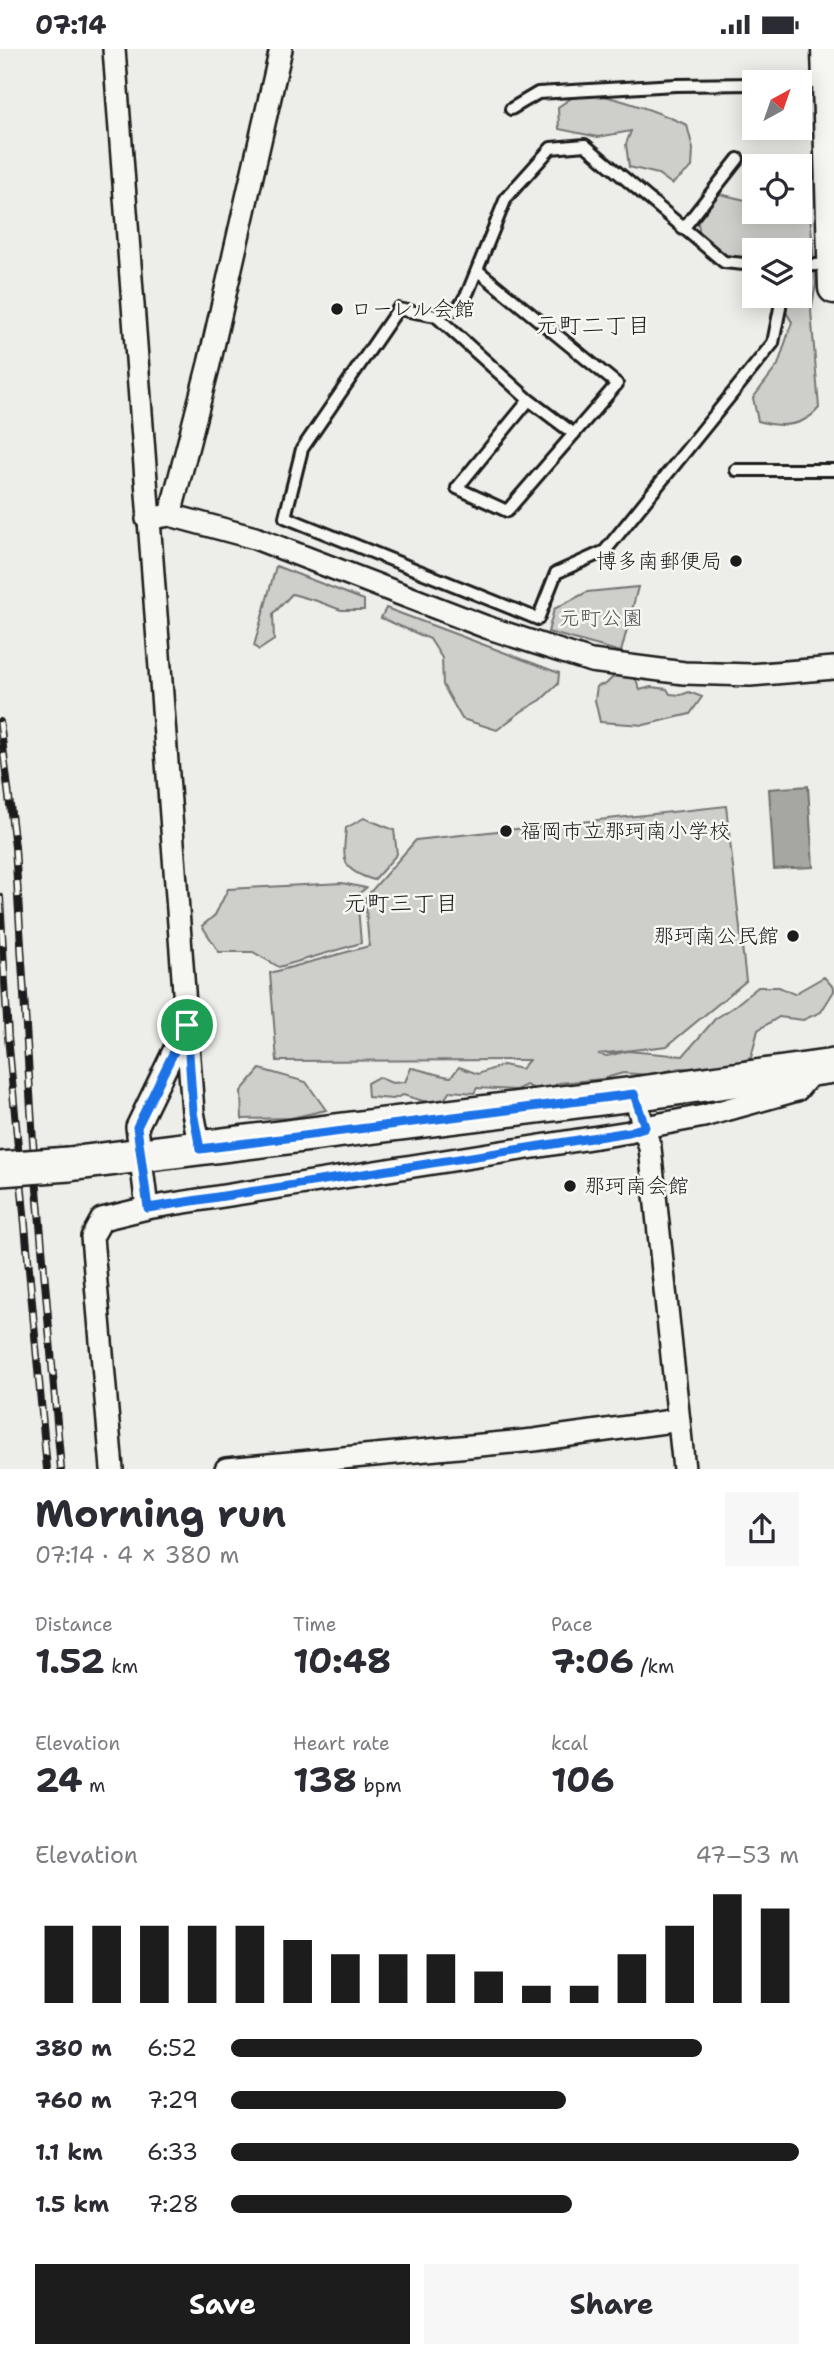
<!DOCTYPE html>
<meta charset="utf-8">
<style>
body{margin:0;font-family:"Shantell Sans","Klee One",sans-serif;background:#f7f7f7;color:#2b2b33;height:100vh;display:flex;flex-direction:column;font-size:26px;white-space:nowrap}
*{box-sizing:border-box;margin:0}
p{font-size:23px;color:#7c7c81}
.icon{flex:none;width:38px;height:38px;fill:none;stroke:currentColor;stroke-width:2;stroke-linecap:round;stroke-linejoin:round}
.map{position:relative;height:1420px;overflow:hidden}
.panel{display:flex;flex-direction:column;background:#fff;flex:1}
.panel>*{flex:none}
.needle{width:46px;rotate:40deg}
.tools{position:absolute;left:742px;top:21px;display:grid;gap:14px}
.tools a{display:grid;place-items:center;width:70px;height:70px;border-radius:0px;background:#fff;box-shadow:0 4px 18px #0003;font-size:35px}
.pin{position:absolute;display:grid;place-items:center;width:60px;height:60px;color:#fff;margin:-30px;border:4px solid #fff;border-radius:50%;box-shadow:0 2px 7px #0007}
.round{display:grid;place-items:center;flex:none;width:74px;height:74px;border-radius:0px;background:#f7f7f7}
.summary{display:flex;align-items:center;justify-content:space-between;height:119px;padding:0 35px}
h1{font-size:38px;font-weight:700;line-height:52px}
.metrics{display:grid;grid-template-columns:repeat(3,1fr);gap:10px;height:119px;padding:7px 35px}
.metrics div{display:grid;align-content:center}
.metrics b{font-size:35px;font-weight:700}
.metrics small{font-size:19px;font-weight:400}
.metrics p{font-size:19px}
.chart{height:196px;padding:14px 35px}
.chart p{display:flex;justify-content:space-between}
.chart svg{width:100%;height:126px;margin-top:7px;stroke:#1c1c1c;stroke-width:6}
.cta{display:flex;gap:14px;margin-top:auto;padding:14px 35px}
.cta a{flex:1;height:80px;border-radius:0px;background:#1c1c1c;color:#fff;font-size:28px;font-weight:700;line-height:80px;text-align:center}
.cta a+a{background:#f7f7f7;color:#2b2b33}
ul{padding:0 35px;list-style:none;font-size:23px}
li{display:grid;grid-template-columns:112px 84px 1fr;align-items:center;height:52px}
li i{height:18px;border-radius:9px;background:#1c1c1c}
.status{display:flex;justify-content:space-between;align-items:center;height:49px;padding:0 35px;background:#fff;direction:ltr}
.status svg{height:19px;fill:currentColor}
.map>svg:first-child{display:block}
.green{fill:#cececb;stroke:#757574;stroke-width:2}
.water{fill:#a6a6a3;stroke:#6f6f6d;stroke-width:2}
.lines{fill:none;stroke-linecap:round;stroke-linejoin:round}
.lane-casing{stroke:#1c1c1c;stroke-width:16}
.street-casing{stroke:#1c1c1c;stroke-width:26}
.secondary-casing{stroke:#1c1c1c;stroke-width:35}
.primary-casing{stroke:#1c1c1c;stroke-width:38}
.lane{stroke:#f6f6f2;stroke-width:10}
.street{stroke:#f6f6f2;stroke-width:21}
.secondary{stroke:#f6f6f2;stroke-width:30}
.primary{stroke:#f6f6f2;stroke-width:33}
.rail-casing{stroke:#1c1c1c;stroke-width:8}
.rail{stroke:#f6f6f2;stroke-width:5;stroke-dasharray:16;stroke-linecap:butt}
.primary-bridge-casing{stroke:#1c1c1c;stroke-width:38;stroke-linecap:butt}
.primary-bridge{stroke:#f6f6f2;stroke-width:33}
.route-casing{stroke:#fff;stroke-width:14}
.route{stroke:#1a73e8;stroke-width:9}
.poi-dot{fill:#1c1c1c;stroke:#f6f6f2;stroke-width:2.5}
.labels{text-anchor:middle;stroke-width:5;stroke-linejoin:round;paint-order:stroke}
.poi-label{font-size:21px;fill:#1c1c1c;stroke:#f6f6f2;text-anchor:start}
.park-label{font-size:21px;fill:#515151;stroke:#f6f6f2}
.neighbourhood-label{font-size:23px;fill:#1c1c1c;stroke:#f6f6f2}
</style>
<div class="status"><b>07:14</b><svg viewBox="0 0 49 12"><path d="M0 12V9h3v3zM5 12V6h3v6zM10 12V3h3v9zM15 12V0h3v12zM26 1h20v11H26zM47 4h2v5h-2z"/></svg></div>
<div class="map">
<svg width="834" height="1420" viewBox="0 0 834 1420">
<rect width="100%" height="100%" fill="#edede9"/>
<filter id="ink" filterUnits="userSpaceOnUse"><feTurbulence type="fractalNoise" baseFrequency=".0143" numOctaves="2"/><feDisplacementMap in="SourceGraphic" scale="14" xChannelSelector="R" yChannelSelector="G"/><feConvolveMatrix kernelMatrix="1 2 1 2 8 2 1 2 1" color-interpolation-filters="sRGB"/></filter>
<g filter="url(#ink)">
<path class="green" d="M601 46C632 54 659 63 687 76L693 100 692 118 672 135 658 125 629 118 626 95 631 82 598 88 559 80 558 58 573 48Z
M711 143 754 153V163H760L763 167 781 163H800V146L809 154 816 235 811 262 819 359C803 378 781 379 758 372L753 349 778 316 792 273 776 247H800V201H754V221L724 208 700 187 696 161Z
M276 517 364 551V561H341L317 552 292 545 273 565 274 591 259 601 254 597Z
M638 538 621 603 548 583 554 560 587 543Z
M386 559 559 624 558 635 541 651 522 662 497 681 462 670 443 636 442 609 430 590 381 569Z
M621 620 635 628 640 641 651 638 667 640 670 645 681 646 689 643 702 648 690 665 644 676 600 673 595 651 597 637 606 635Z
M726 757 746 932 667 997 598 1005 607 1007 628 1002 683 1007 715 970 732 959 758 938H779L794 945 824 928 834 939V942L821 963 803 971 779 968 758 981 751 1009 715 1021 680 1019 650 1026 623 1024 602 1030 559 1034 543 1044 526 1036 516 1041 477 1039 474 1044 450 1042 440 1057 403 1046 393 1050 368 1048 367 1034 378 1028 392 1034 405 1033 411 1019C425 1021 437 1027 451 1028L459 1018 478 1025 503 1016 521 1020 529 1011 277 1012 270 924 369 897 365 849 416 791Z
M364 769 394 781 397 805 374 831C340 821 343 811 346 779Z
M342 834 366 839 357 846 361 894 279 918 253 903H219L202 877 215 866 228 840Z
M260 1020 306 1033 326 1061 291 1069 242 1070 241 1042Z"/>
<path class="water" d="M808 737 813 818 774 820 769 740Z"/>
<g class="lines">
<defs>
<path id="lane" d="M800 34H825
M511 60 538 44 676 36 754 35
M683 180 738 110
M754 216 724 213 585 96 551 99 506 149 468 243 459 258 436 267 398 260 302 400 285 468 538 570 556 524 605 502 773 294 780 259V247
M800 217 830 215
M477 221 617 335 507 462 457 439 529 351
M436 267 529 351 574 385
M736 421H834"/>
<path id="street" d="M114 0 193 1063 200 1100
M170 466 209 315 281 0
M147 470 170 466 255 489 486 578 591 612 684 624 750 626 834 619
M634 1045 650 1099 684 1420
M147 1159 137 1078 186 977
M112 1420 92 1188 102 1170 147 1159 629 1083 645 1078 704 1067 797 1041 814 1021
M226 1420 534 1391 679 1371"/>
<path id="secondary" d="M827 0 834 239"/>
<path id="primary" d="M69 1115 634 1045 834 1017"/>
</defs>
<use href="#lane" class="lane-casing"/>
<use href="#street" class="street-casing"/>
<use href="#secondary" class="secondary-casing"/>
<use href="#primary" class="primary-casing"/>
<use href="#lane" class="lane"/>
<use href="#street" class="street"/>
<use href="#secondary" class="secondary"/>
<use href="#primary" class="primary"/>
<defs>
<path id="rail" d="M0 673 15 798 33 1093 61 1420
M0 848 8 987 47 1420"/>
</defs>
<use href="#rail" class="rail-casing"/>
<use href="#rail" class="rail"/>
<defs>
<path id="primary-bridge" d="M0 1120 69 1115"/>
</defs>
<use href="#primary-bridge" class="primary-bridge-casing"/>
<use href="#primary-bridge" class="primary-bridge"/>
</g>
</g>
<g class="lines" filter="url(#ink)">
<defs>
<path id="route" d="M187 976 193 1063 200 1100 634 1045 645 1078 629 1083 148 1159 137 1078Z"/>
</defs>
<use href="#route" class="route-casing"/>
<use href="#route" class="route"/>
</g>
<g class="poi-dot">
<circle cx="337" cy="260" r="7"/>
<circle cx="736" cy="512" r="7"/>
<circle cx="506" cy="782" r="7"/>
<circle cx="793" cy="887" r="7"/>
<circle cx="570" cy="1137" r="7"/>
</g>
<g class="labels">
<g class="poi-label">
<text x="351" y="267">ローレル会館</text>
<text x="722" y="519" text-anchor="end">博多南郵便局</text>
<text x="520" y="789">福岡市立那珂南小学校</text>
<text x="779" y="894" text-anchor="end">那珂南公民館</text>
<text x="584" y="1144">那珂南会館</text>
</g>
<g class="park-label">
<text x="601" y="576">元町公園</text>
</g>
<g class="neighbourhood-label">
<text x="593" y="284">元町二丁目</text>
<text x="401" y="862">元町三丁目</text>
</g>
</g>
</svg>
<div class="tools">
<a><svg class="needle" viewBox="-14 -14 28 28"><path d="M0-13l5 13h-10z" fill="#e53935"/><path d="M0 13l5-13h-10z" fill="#7c7c81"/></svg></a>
<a><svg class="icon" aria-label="locate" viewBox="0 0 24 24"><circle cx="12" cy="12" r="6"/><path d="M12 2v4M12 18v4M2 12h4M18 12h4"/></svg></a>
<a><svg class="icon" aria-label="layers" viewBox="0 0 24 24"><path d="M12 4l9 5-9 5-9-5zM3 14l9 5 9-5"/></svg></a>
</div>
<div class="pin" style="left:187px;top:976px;background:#1e9e55"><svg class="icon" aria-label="arrive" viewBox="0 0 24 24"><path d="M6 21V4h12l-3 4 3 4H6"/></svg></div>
</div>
<section class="panel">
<div class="summary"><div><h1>Morning run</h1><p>07:14 · 4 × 380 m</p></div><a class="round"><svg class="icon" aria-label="share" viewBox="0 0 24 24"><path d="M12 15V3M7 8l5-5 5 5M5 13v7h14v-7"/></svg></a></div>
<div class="metrics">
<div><p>Distance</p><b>1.52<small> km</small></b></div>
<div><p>Time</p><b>10:48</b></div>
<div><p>Pace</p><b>7:06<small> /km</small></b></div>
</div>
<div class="metrics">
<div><p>Elevation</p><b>24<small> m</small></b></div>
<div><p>Heart rate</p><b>138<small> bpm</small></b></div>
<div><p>kcal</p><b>106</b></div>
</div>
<div class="chart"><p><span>Elevation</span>47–53 m</p>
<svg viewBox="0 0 160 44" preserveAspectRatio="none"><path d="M5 44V17M15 44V17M25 44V17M35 44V17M45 44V17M55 44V22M65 44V27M75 44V27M85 44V27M95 44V33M105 44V38M115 44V38M125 44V27M135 44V17M145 44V6M155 44V11"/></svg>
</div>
<ul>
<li><b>380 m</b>6:52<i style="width:83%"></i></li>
<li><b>760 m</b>7:29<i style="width:59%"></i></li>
<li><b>1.1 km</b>6:33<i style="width:100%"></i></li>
<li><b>1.5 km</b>7:28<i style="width:60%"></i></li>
</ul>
<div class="cta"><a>Save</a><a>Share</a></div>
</section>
